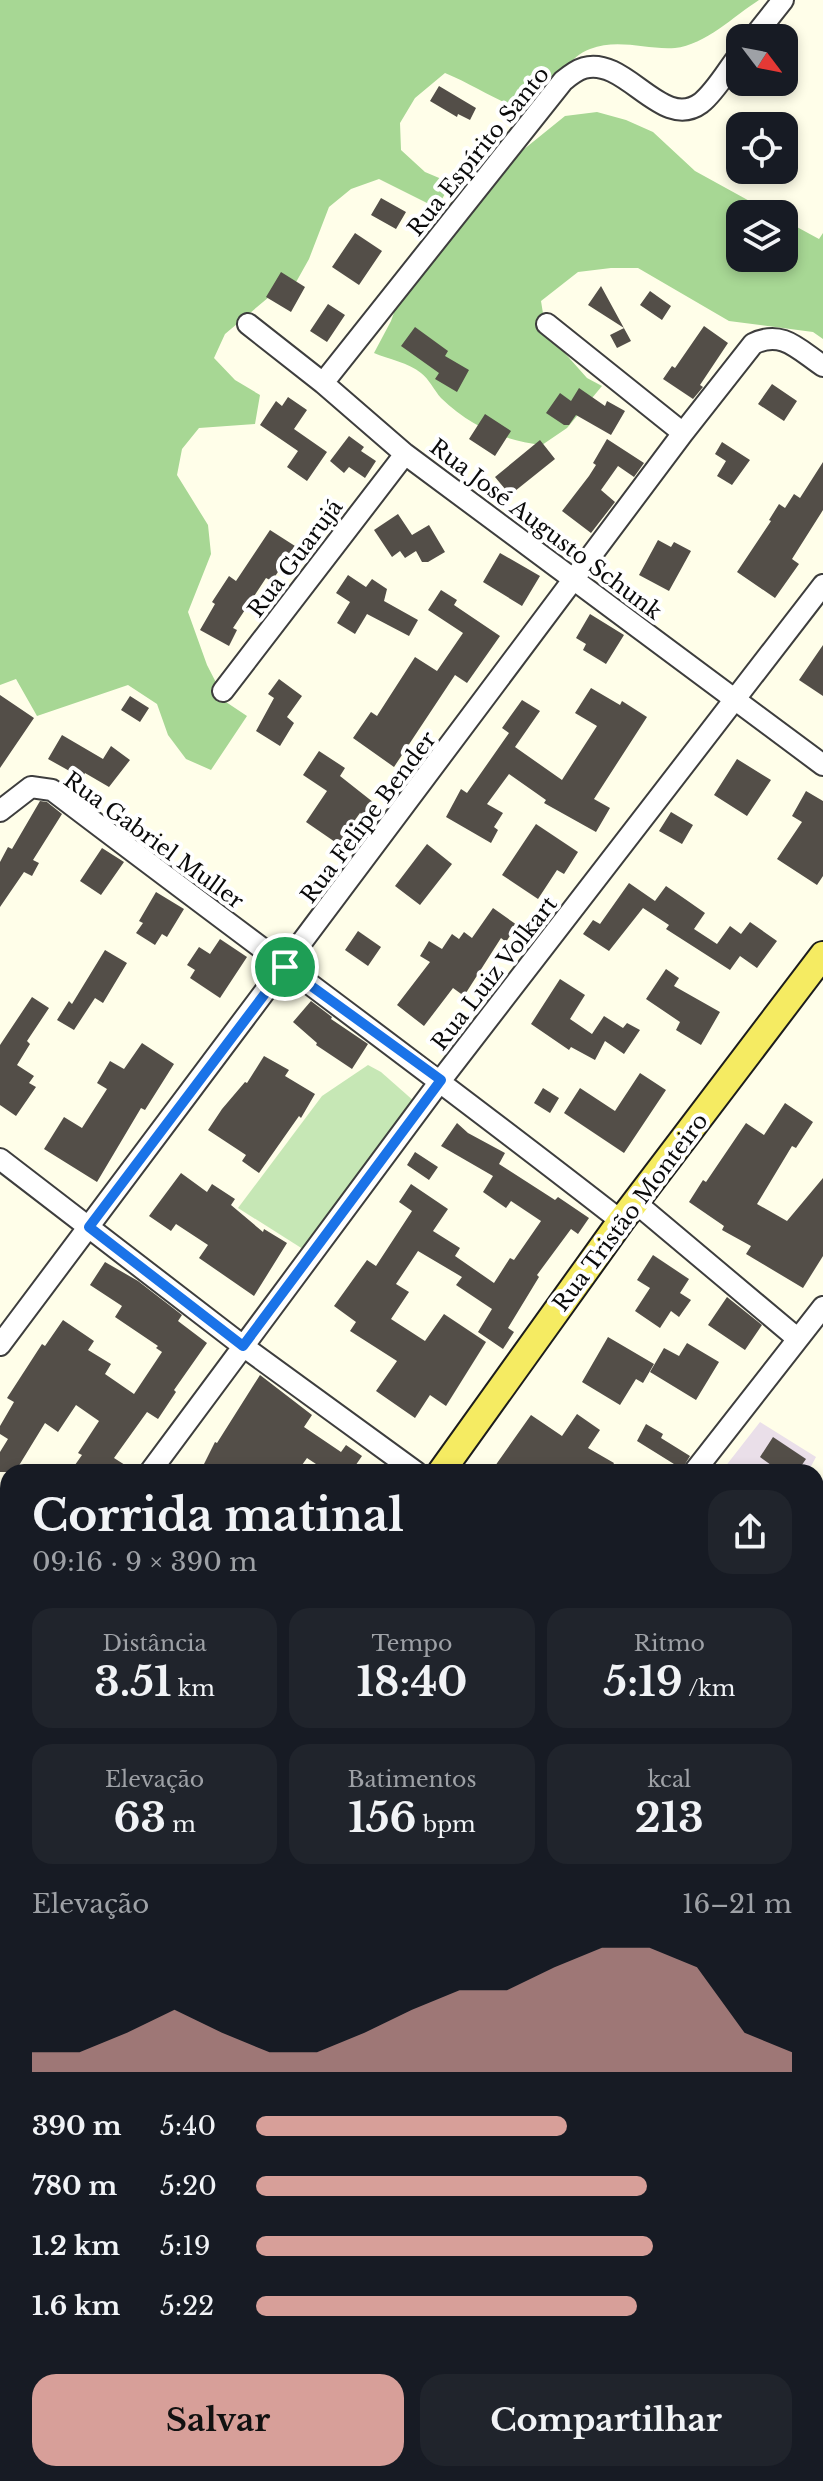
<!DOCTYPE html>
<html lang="pt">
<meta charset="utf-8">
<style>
body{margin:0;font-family:"Libre Baskerville",serif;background:#20242c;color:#f1f3f6;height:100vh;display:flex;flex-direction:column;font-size:30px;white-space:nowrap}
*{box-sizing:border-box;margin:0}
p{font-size:26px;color:#9ea1a6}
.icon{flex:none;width:44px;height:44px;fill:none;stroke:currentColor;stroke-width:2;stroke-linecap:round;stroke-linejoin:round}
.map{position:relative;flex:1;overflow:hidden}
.side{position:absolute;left:0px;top:1464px;width:824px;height:1018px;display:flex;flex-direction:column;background:#171b24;border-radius:24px 24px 0 0;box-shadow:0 4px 12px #0003}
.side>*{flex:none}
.needle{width:52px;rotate:122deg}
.controls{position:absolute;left:726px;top:24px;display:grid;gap:16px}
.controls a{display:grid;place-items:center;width:72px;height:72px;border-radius:16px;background:#171b24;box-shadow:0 4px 12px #0003;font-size:40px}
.pin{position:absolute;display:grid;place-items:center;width:68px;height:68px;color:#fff;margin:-34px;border:4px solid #fff;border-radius:50%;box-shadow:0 2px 8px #0007}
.round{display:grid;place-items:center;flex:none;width:84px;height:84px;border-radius:24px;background:#20242c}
.headline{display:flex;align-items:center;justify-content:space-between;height:136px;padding:0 32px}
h1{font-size:44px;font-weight:700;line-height:60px}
.stats{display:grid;grid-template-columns:repeat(3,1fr);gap:12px;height:136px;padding:8px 32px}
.stats div{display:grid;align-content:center;border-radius:20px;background:#20242c;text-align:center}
.stats b{font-size:40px;font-weight:700}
.stats small{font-size:22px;font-weight:400}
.stats p{font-size:22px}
.chart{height:224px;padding:16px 32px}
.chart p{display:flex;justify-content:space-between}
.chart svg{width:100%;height:144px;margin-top:8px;fill:#d79f99;opacity:.7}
.action{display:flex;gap:16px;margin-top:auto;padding:16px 32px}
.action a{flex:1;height:92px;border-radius:24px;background:#d79f99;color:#111;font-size:32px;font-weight:700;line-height:92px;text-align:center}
.action a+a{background:#20242c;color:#f1f3f6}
ul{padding:0 32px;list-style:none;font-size:26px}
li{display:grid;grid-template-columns:128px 96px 1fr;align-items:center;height:60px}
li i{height:20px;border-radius:10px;background:#d79f99}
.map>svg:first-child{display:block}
.industrial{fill:#eadfe9}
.green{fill:#c6e7b5}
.forest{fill:#a7d794}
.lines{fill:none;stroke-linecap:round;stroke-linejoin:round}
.stream{stroke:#3877c9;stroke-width:5}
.building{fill:#534e48}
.minor-casing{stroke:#3e3e3e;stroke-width:24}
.major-casing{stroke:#1c1c1c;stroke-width:30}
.minor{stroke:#fff;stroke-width:20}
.major{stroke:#f5eb62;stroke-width:26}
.route-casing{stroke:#fff;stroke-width:16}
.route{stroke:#1a73e8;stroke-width:10}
.labels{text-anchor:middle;stroke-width:8;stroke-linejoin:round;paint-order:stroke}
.street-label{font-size:22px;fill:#0b0b0b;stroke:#fff}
</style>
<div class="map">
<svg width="823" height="2481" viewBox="0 0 823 2481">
<rect width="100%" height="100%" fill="#fffee9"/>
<path class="industrial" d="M760 1422 816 1457 808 1472H721Z
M816 1488 823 1494V1580L816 1589Z"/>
<path class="green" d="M368 1065 381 1072 415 1102 306 1251 238 1208 322 1096Z"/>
<path class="forest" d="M0 0H759C734 16 705 45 675 48 646 50 619 38 590 49 570 56 561 77 547 92 541 99 530 104 522 109 494 100 472 84 445 73L415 98 400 123 401 150 425 172 451 183 437 208 379 179 351 189 329 207 309 259 295 284 269 297 225 334 214 358 235 380 260 395 255 424 199 428 182 449 177 475 208 525 211 554 188 612 207 665 226 702 247 716 211 770 186 759 168 735 157 704 128 685 37 716 16 679 0 685Z
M597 112 626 120 653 132 695 171 773 214H740V258H784V220L819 239 823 233V339L813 332 729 321 638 268H611L578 272 541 301 546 332 587 378 602 386 567 428 542 445C502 440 470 426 441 398 434 390 429 379 421 373 409 363 388 359 374 353L391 321 401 293 478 200 501 178 518 154 565 116Z"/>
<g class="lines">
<path class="stream" d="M816 1806 823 1795
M0 2334 8 2324"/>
</g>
<path class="building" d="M439 86 476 108 470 120 458 114 457 117 430 101Z
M381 198 406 212 396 229 371 215Z
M355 233 382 251 359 285 332 267Z
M281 272 305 287 291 312 266 297Z
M601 286 631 341 617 348 610 335 624 328 588 305Z
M650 291 671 306 662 320 640 305Z
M328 304 345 315 327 342 310 331Z
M704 326 728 343 700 385 703 387 693 399 663 379 672 366 675 368Z
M415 327 448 351 445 356 469 370 457 392 435 379 439 373 401 346Z
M772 384 797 401 784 421 758 404Z
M579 388 605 406 607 401 625 411 611 435 576 415 569 425H564L546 413 560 393 571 401Z
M288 397 307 410 294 429 327 452 307 481 287 467 298 451 260 425 276 401 282 406Z
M485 414 511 431 495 456 469 439Z
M349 436 364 447 361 451 376 461 365 478 349 467 344 473 330 461Z
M607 439 644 463 634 477 618 466 601 490 615 502 591 533 562 511 589 476 596 465 593 463Z
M540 440 555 459 510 495 495 477Z
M722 442 750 460 732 485 717 476 726 461 715 454Z
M823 462V510L792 559 799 564 775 598 737 572 771 521 769 520 779 504 785 508 794 494 800 498Z
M398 514 412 535 429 525 445 552 428 562H422L416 551 405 558 400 551 392 557 374 530Z
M270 530 295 546 272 581 266 578 233 628 237 630 229 646 200 630 215 604 212 602 229 576 236 581Z
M658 540 671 547 674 542 691 551 669 591 639 575Z
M500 553 540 576 522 606 483 582Z
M348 575 366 587 372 579 387 589 384 601 418 620 409 636 367 614 355 634 337 623 350 602 336 593Z
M441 590 457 600 454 605 500 636 467 683 455 675 394 767 353 738 371 712 377 716 415 657 437 671 463 633 428 610Z
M590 614 624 635 606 664 583 650 586 644 576 638Z
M823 645V696L799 680Z
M279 679 302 696 287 717 294 723 280 746 256 731 274 698 268 694Z
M591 688 620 705 622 701 647 717 594 799 610 808 596 832 544 803 546 800 509 774 487 804 503 813 494 827 498 830 491 843 446 817 461 789 467 793 509 733 502 728 522 700 540 711 515 747 562 780 597 726 575 713Z
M0 695 34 718 0 768Z
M130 696 149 708 140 722 121 710Z
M62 735 103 759 111 746 130 760 109 787 85 773 82 778 48 759Z
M319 751 345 768 340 776 378 806 367 819 360 813 338 844 306 822 327 791 303 775Z
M737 759 771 780 747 816 714 795Z
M806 791 823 801V876L817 885 777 859 802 822 792 816Z
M40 801 47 802 62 814 33 860 39 863 32 876 24 872 0 907V862L8 847 12 849Z
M671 812 693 825 682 844 659 831Z
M536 824 578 852 564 874 557 870 538 899 502 875Z
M427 844 452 864 420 905 395 886Z
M102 848 124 862 101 895 80 881Z
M629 883 655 901 666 886 685 899 705 913 694 929 717 944 730 926 741 934 750 922 777 941 757 968 740 956 730 970 666 929 669 925 643 908 609 951 583 934 593 920 600 924Z
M156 892 184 909 167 937 162 934 155 945 136 933 143 923 139 921Z
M493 908 517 925 506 942 501 938 464 996 453 988 424 1026 397 1005 430 962 420 956 429 941 442 949 452 934 459 939 464 932 472 938Z
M358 931 381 947 368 966 345 950Z
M220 939 247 957 220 998 190 978 195 970 187 965 199 947 210 954Z
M105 950 127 963 103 1003 95 998 74 1030 57 1020 69 1001 72 1004Z
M666 969 679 978 674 986 720 1012 701 1045 676 1030 680 1022 646 999Z
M560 979 585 995 570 1019 592 1034 604 1016 623 1028 627 1023 640 1030 624 1054 605 1041 595 1060 571 1047 569 1050 531 1024Z
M32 997 49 1008 27 1041 30 1044 17 1065 34 1076 29 1083 36 1087 16 1116 0 1105V1045Z
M311 1001 332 1017 331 1019 368 1044 352 1069 316 1045 317 1043 293 1022Z
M142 1043 174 1064 145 1110 141 1108 97 1182 44 1149 64 1117 82 1128 107 1089 97 1083 110 1061 124 1069Z
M264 1056 289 1070 285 1076 315 1094 301 1118 299 1116 259 1173 242 1161 246 1155 208 1130 222 1109 245 1082 247 1083Z
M640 1073 666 1090 624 1153 564 1113 580 1088 615 1111Z
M543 1088 559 1098 550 1113 534 1103Z
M785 1103 813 1122 796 1148 792 1146 757 1204 787 1221 823 1178V1256L803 1288 746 1254 751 1246 722 1230 724 1226 689 1202 703 1180 706 1182 746 1123 764 1135Z
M457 1123 468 1133 505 1153 499 1164 555 1200 558 1197 589 1218 578 1234 571 1229 537 1275 539 1277 508 1328 514 1332 503 1349 478 1332 492 1309 456 1285 462 1277 418 1251 396 1284 409 1292 391 1319 425 1341 444 1314 486 1342 446 1406 430 1395 415 1418 376 1391 397 1361 350 1331 356 1322 334 1306 367 1260 376 1266 412 1211 399 1202 411 1184 448 1209 433 1231 460 1248 455 1256 494 1283 510 1258 514 1260 541 1221 511 1201 506 1208 483 1192 493 1176 441 1146Z
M415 1152 438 1167 429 1180 407 1165Z
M181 1173 207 1192 212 1184 235 1199 231 1205 263 1232 264 1229 287 1243 254 1296 199 1258 208 1245 176 1224 171 1231 149 1216Z
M653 1255 689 1279 680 1293 691 1300 679 1317 671 1311 660 1328 635 1311 650 1288 637 1280Z
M105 1262 138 1281 182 1315 178 1321 207 1343 174 1390 176 1392 158 1419 147 1412 114 1458 136 1472H70L82 1455 78 1453 99 1421 76 1405 58 1432 45 1423 15 1472H0V1452L8 1439 0 1434V1426L14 1402 7 1398 42 1344 45 1346 63 1320 94 1341 88 1350 111 1364 105 1374 134 1394 162 1352 156 1348 158 1346 115 1317 122 1306 90 1285Z
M727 1297 762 1325 745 1350 708 1325Z
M608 1337 654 1364 643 1383 636 1379 620 1405 582 1382Z
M687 1343 719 1362 696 1400 650 1372 664 1348 679 1356Z
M260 1375 312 1415 304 1427 341 1452 346 1445 362 1456 351 1472H328L307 1458 297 1472H200L215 1442 217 1443Z
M577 1414 600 1430 588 1448 614 1463 609 1472H581L574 1467 570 1472H503L495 1466 531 1415 562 1436Z
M646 1424 663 1434 661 1438 690 1456 682 1469 637 1441Z
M773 1437 806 1459 797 1472H766L771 1465 760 1457Z"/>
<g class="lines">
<defs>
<path id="minor" d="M753 38 783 0
M248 324 323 383 405 454 823 765
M547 324 683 433
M323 383 563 81C569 76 577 70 584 68 626 56 662 132 701 103 716 91 728 69 740 54
M223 691 405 454
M0 811 31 787 52 790C241 934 433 1074 621 1221
M0 1159 243 1346 416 1472
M636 1203 798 1339
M0 1345 683 433 753 344C782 329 799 350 823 366
M150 1472 441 1080 823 585
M694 1472 823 1307
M0 1566 8 1572
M816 1607 823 1598
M0 1672 8 1662
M156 2481 160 2474"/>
<path id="major" d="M441 1472 621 1221 823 955
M0 2048 8 2038"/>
</defs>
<use href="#minor" class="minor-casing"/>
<use href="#major" class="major-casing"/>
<use href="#minor" class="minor"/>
<use href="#major" class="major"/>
</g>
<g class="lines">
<defs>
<path id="route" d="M285 967 441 1080 243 1346 89 1227Z"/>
</defs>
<use href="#route" class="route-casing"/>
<use href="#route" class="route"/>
</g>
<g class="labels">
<g class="street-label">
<text transform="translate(478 151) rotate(-51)" y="8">Rua Espírito Santo</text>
<text transform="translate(546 529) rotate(37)" y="8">Rua José Augusto Schunk</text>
<text transform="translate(295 558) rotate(-53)" y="8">Rua Guarujá</text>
<text transform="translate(368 817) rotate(-53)" y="8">Rua Felipe Bender</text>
<text transform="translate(154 840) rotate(36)" y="8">Rua Gabriel Muller</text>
<text transform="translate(494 973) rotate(-52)" y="8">Rua Luiz Volkart</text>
<text transform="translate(630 1212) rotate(-53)" y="8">Rua Tristão Monteiro</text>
</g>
</g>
</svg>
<div class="controls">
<a><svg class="needle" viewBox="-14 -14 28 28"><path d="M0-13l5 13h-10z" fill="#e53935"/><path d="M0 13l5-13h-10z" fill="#9ea1a6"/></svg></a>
<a><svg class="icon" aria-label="locate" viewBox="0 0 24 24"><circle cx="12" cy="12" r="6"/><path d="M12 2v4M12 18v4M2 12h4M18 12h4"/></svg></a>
<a><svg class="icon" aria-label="layers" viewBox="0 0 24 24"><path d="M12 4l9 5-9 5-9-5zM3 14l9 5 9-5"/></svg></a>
</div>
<div class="pin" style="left:285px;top:967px;background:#1e9e55"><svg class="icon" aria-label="arrive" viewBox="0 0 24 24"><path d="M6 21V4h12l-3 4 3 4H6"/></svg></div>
<section class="side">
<div class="headline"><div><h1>Corrida matinal</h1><p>09:16 · 9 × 390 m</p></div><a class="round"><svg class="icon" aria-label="share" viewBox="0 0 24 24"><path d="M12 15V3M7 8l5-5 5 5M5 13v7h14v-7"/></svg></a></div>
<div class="stats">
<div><p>Distância</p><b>3.51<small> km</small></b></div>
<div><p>Tempo</p><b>18:40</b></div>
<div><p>Ritmo</p><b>5:19<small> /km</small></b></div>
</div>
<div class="stats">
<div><p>Elevação</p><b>63<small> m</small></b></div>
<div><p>Batimentos</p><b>156<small> bpm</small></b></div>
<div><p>kcal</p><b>213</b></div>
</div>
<div class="chart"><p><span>Elevação</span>16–21 m</p>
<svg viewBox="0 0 160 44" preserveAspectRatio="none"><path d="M0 44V38L10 38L20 32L30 25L40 32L50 38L60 38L70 32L80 25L90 19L100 19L110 12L120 6L130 6L140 12L150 32L160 38V44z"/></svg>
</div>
<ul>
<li><b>390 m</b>5:40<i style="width:58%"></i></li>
<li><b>780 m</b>5:20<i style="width:73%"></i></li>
<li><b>1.2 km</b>5:19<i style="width:74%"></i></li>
<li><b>1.6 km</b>5:22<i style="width:71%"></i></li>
</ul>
<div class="action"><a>Salvar</a><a>Compartilhar</a></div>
</section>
</div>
